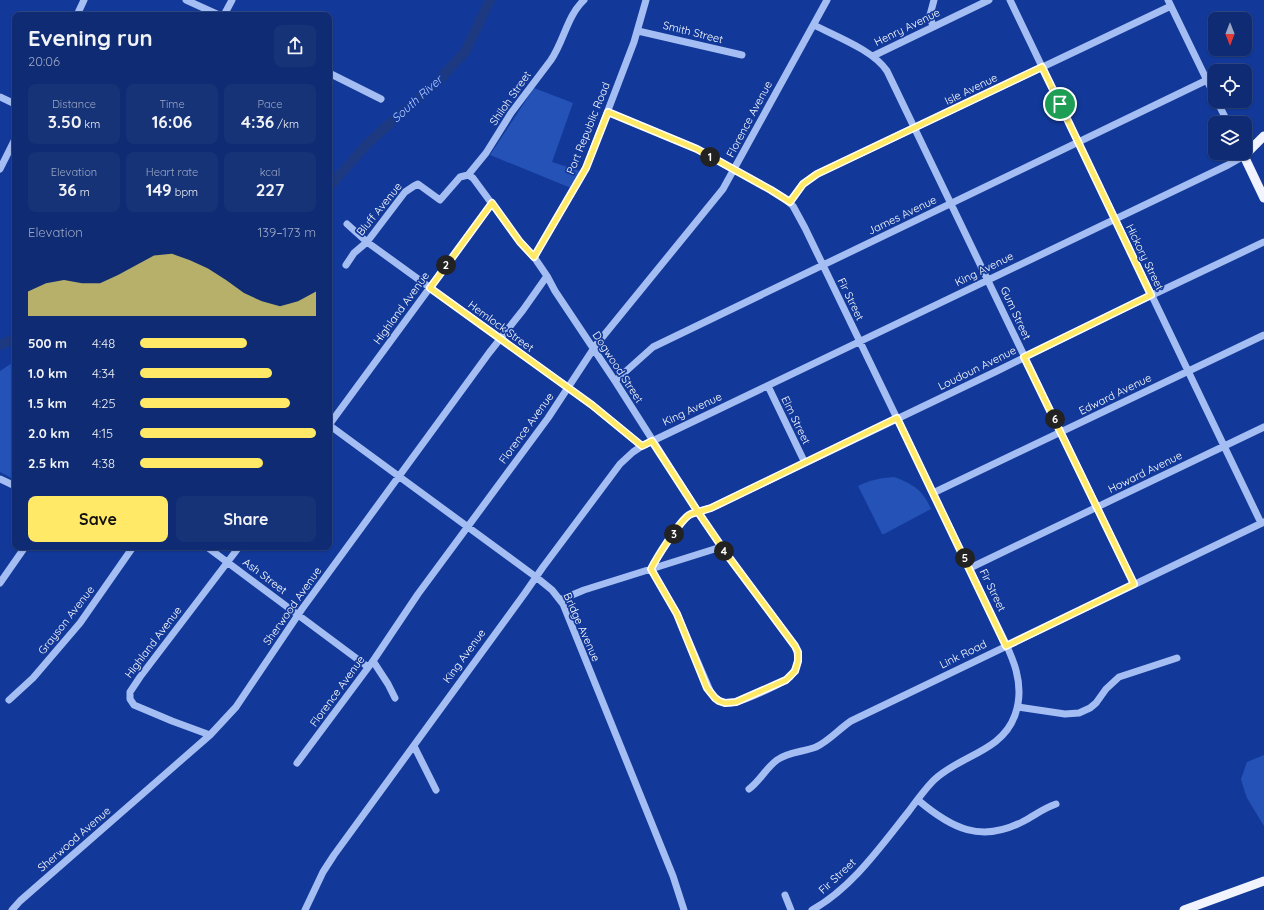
<!DOCTYPE html>
<meta charset="utf-8">
<style>
body{margin:0;font-family:Quicksand,sans-serif;background:#173378;color:#f1f3f6;height:100vh;display:flex;flex-direction:column;font-size:15px;white-space:nowrap}
*{box-sizing:border-box;margin:0}
p{font-size:13px;color:#9ba7c4}
.icon{flex:none;width:22px;height:22px;fill:none;stroke:currentColor;stroke-width:2;stroke-linecap:round;stroke-linejoin:round}
.map{position:relative;flex:1;overflow:hidden}
.drawer{position:absolute;left:12px;top:12px;width:320px;height:538px;display:flex;flex-direction:column;background:#0e2b73;border-radius:8px;box-shadow:0 1px 3px #0004,0 0 0 1px #2e4785}
.drawer>*{flex:none}
.needle{width:26px;rotate:180deg}
.controls{position:absolute;left:1208px;top:12px;display:grid;gap:8px}
.controls a{display:grid;place-items:center;width:44px;height:44px;border-radius:8px;background:#0e2b73;box-shadow:0 1px 3px #0004,0 0 0 1px #2e4785;font-size:20px}
.pin{position:absolute;display:grid;place-items:center;width:34px;height:34px;color:#fff;margin:-17px;border:2px solid #fff;border-radius:50%;box-shadow:0 1px 4px #0007}
.km{position:absolute;width:20px;height:20px;margin:-10px;border-radius:50%;background:#222;color:#fff;font-size:11px;line-height:20px;text-align:center}
.round{display:grid;place-items:center;flex:none;width:42px;height:42px;border-radius:8px;background:#173378}
.overview{display:flex;align-items:center;justify-content:space-between;height:68px;padding:0 16px}
h1{font-size:22px;font-weight:700;line-height:30px}
.metrics{display:grid;grid-template-columns:repeat(3,1fr);gap:6px;height:68px;padding:4px 16px}
.metrics div{display:grid;align-content:center;border-radius:8px;background:#173378;text-align:center}
.metrics b{font-size:17px;font-weight:700}
.metrics small{font-size:11px;font-weight:400}
.metrics p{font-size:11px}
.chart{height:112px;padding:8px 16px}
.chart p{display:flex;justify-content:space-between}
.chart svg{width:100%;height:72px;margin-top:4px;fill:#ffe967;opacity:.7}
.primary-button{display:flex;gap:8px;margin-top:auto;padding:8px 16px}
.primary-button a{flex:1;height:46px;border-radius:8px;background:#ffe967;color:#111;font-size:16px;font-weight:700;line-height:46px;text-align:center}
.primary-button a+a{background:#173378;color:#f1f3f6}
ul{padding:0 16px;list-style:none;font-size:13px}
li{display:grid;grid-template-columns:64px 48px 1fr;align-items:center;height:30px}
li i{height:10px;border-radius:5px;background:#ffe967}
.map>svg:first-child{display:block}
.green{fill:#2552b7}
.lines{fill:none;stroke-linecap:round;stroke-linejoin:round}
.river{stroke:#1c3982;stroke-width:10}
.minor{stroke:#a4bdf3;stroke-width:7}
.major{stroke:#f1f4ff;stroke-width:9}
.route-casing{stroke:#fff;stroke-width:8}
.route{stroke:#ffe967;stroke-width:5}
.labels{text-anchor:middle;stroke-width:3.5;stroke-linejoin:round;paint-order:stroke}
.street-label{font-size:11px;fill:#fff;stroke:#123999}
.water-label{font-size:12px;font-style:italic;fill:#b1c8fa;stroke:#123999}
</style>
<div class="map">
<svg width="1264" height="910" viewBox="0 0 1264 910">
<rect width="100%" height="100%" fill="#123999"/>
<path class="green" d="M534 88 573 103 552 162 580 171 571 188 490 155Z
M15 361V480L0 472V371Z
M894 477C913 484 923 490 931 509L884 534H882L858 486C870 480 880 478 894 477Z
M1264 755V826L1247 798 1243 786 1241 779 1247 762Z"/>
<g class="lines">
<path class="river" d="M329 187 368 143 439 80 465 52 490 0
M0 345 15 339"/>
<path class="minor" d="M186 0 219 15
M1010 0 1261 523
M1168 0 1215 97
M77 15 84 0
M224 15 232 0
M814 25C837 37 873 50 887 71L1134 584
M933 27 930 15 934 0
M638 31 742 55
M873 56 989 0
M329 73 381 99
M0 97 15 104
M1217 101 1228 123
M608 112 697 149 771 190 784 198 793 206 805 228 992 615C1007 647 1028 679 1015 715 1002 752 960 755 934 780 925 789 917 800 909 811 881 846 852 888 812 910
M0 169 15 139
M468 175 473 178 520 242 534 257 547 276 555 291 615 381 706 524 728 556 795 646C800 658 798 667 790 677 781 684 741 703 730 703 721 703 716 699 711 693L677 614 651 569 721 547
M468 175 486 153 511 113 551 60C564 41 567 16 584 0
M789 202 803 184 817 174 1171 6
M347 224 367 242 592 405 642 446
M534 257 586 168 634 42 646 0
M346 265 354 253 367 242 405 192 414 186 418 184 440 200 460 177 468 175
M615 381 653 347 1207 80
M768 386 805 463
M329 425 536 577 552 590 563 604 673 876 684 910
M329 425 492 203
M0 479 15 486
M933 493 1264 335
M207 547 368 667
M970 568 1264 427
M0 583 25 547
M560 600 584 590 651 569C657 558 680 521 690 515 695 511 704 510 711 508L997 371 1129 306 1264 242
M373 661 388 684 395 698
M9 700 33 678 80 623 133 547
M1018 707 1065 714 1079 713 1090 708 1096 703 1106 689 1119 677 1177 658
M210 735 172 721 134 705 130 699V692L140 677 239 547
M414 746 436 790
M297 763 373 661 418 594 548 418 596 345 723 189 827 0
M749 789C760 781 766 768 777 760 788 752 803 752 816 747 829 741 839 729 851 721L1264 522
M918 800C951 828 981 844 1024 821 1035 815 1044 808 1056 804
M785 895 791 910
M12 910 20 901 210 735 236 707 302 609 489 353 523 310 547 276
M305 910 323 872 334 855 525 593 543 567 620 464 633 452 642 446 1228 165 1244 156 1242 153"/>
<path class="major" d="M1264 136 1244 156 1264 198
M1184 910 1264 881"/>
</g>
<g class="lines">
<defs>
<path id="route" d="M1060 104 1042 67 817 174 803 184 790 202 771 190 697 149 608 112 586 168 534 257 520 242 492 203 430 288 592 405 642 446 652 441 698 512C695 513 692 513 689 515 679 522 657 557 651 569L677 614 707 688 715 698 719 701 725 703 736 702 786 680 795 671 798 661V652L795 646 728 556 698 512 711 508 897 418 1006 646 1134 584 1024 357 1151 295 1060 104"/>
</defs>
<use href="#route" class="route-casing"/>
<use href="#route" class="route"/>
</g>
<g class="labels">
<g class="street-label">
<text transform="translate(907 27) rotate(-26)" y="4">Henry Avenue</text>
<text transform="translate(693 32) rotate(14)" y="4">Smith Street</text>
<text transform="translate(971 89) rotate(-26)" y="4">Isle Avenue</text>
<text transform="translate(510 98) rotate(-55)" y="4">Shiloh Street</text>
<text transform="translate(749 119) rotate(-62)" y="4">Florence Avenue</text>
<text transform="translate(588 128) rotate(-68)" y="4">Port Republic Road</text>
<text transform="translate(379 209) rotate(-51)" y="4">Bluff Avenue</text>
<text transform="translate(902 215) rotate(-26)" y="4">James Avenue</text>
<text transform="translate(1145 257) rotate(64)" y="4">Hickory Street</text>
<text transform="translate(984 269) rotate(-26)" y="4">King Avenue</text>
<text transform="translate(851 299) rotate(64)" y="4">Fir Street</text>
<text transform="translate(401 308) rotate(-54)" y="4">Highland Avenue</text>
<text transform="translate(1016 313) rotate(65)" y="4">Gum Street</text>
<text transform="translate(501 326) rotate(36)" y="4">Hemlock Street</text>
<text transform="translate(618 367) rotate(57)" y="4">Dogwood Street</text>
<text transform="translate(977 368) rotate(-26)" y="4">Loudoun Avenue</text>
<text transform="translate(1115 394) rotate(-26)" y="4">Edward Avenue</text>
<text transform="translate(692 409) rotate(-25)" y="4">King Avenue</text>
<text transform="translate(796 420) rotate(64)" y="4">Elm Street</text>
<text transform="translate(526 428) rotate(-54)" y="4">Florence Avenue</text>
<text transform="translate(1145 472) rotate(-26)" y="4">Howard Avenue</text>
<text transform="translate(265 576) rotate(37)" y="4">Ash Street</text>
<text transform="translate(993 590) rotate(64)" y="4">Fir Street</text>
<text transform="translate(292 606) rotate(-55)" y="4">Sherwood Avenue</text>
<text transform="translate(66 620) rotate(-52)" y="4">Grayson Avenue</text>
<text transform="translate(582 627) rotate(66)" y="4">Bridge Avenue</text>
<text transform="translate(153 642) rotate(-53)" y="4">Highland Avenue</text>
<text transform="translate(963 654) rotate(-26)" y="4">Link Road</text>
<text transform="translate(464 656) rotate(-54)" y="4">King Avenue</text>
<text transform="translate(337 691) rotate(-54)" y="4">Florence Avenue</text>
<text transform="translate(74 839) rotate(-41)" y="4">Sherwood Avenue</text>
<text transform="translate(837 876) rotate(-43)" y="4">Fir Street</text>
</g>
<g class="water-label">
<text transform="translate(417 99) rotate(-42)" y="4">South River</text>
</g>
</g>
</svg>
<div class="controls">
<a><svg class="needle" viewBox="-14 -14 28 28"><path d="M0-13l5 13h-10z" fill="#e53935"/><path d="M0 13l5-13h-10z" fill="#9ba7c4"/></svg></a>
<a><svg class="icon" aria-label="locate" viewBox="0 0 24 24"><circle cx="12" cy="12" r="6"/><path d="M12 2v4M12 18v4M2 12h4M18 12h4"/></svg></a>
<a><svg class="icon" aria-label="layers" viewBox="0 0 24 24"><path d="M12 4l9 5-9 5-9-5zM3 14l9 5 9-5"/></svg></a>
</div>
<div class="pin" style="left:1060px;top:104px;background:#1e9e55"><svg class="icon" aria-label="arrive" viewBox="0 0 24 24"><path d="M6 21V4h12l-3 4 3 4H6"/></svg></div>
<b class="km" style="left:710px;top:157px">1</b>
<b class="km" style="left:446px;top:265px">2</b>
<b class="km" style="left:674px;top:534px">3</b>
<b class="km" style="left:724px;top:551px">4</b>
<b class="km" style="left:965px;top:558px">5</b>
<b class="km" style="left:1055px;top:419px">6</b>
<section class="drawer">
<div class="overview"><div><h1>Evening run</h1><p>20:06</p></div><a class="round"><svg class="icon" aria-label="share" viewBox="0 0 24 24"><path d="M12 15V3M7 8l5-5 5 5M5 13v7h14v-7"/></svg></a></div>
<div class="metrics">
<div><p>Distance</p><b>3.50<small> km</small></b></div>
<div><p>Time</p><b>16:06</b></div>
<div><p>Pace</p><b>4:36<small> /km</small></b></div>
</div>
<div class="metrics">
<div><p>Elevation</p><b>36<small> m</small></b></div>
<div><p>Heart rate</p><b>149<small> bpm</small></b></div>
<div><p>kcal</p><b>227</b></div>
</div>
<div class="chart"><p><span>Elevation</span>139–173 m</p>
<svg viewBox="0 0 160 44" preserveAspectRatio="none"><path d="M0 44V29L10 24L20 22L30 24L40 24L50 19L60 13L70 7L80 6L90 10L100 15L110 22L120 30L130 35L140 38L150 35L160 29V44z"/></svg>
</div>
<ul>
<li><b>500 m</b>4:48<i style="width:61%"></i></li>
<li><b>1.0 km</b>4:34<i style="width:75%"></i></li>
<li><b>1.5 km</b>4:25<i style="width:85%"></i></li>
<li><b>2.0 km</b>4:15<i style="width:100%"></i></li>
<li><b>2.5 km</b>4:38<i style="width:70%"></i></li>
</ul>
<div class="primary-button"><a>Save</a><a>Share</a></div>
</section>
</div>
